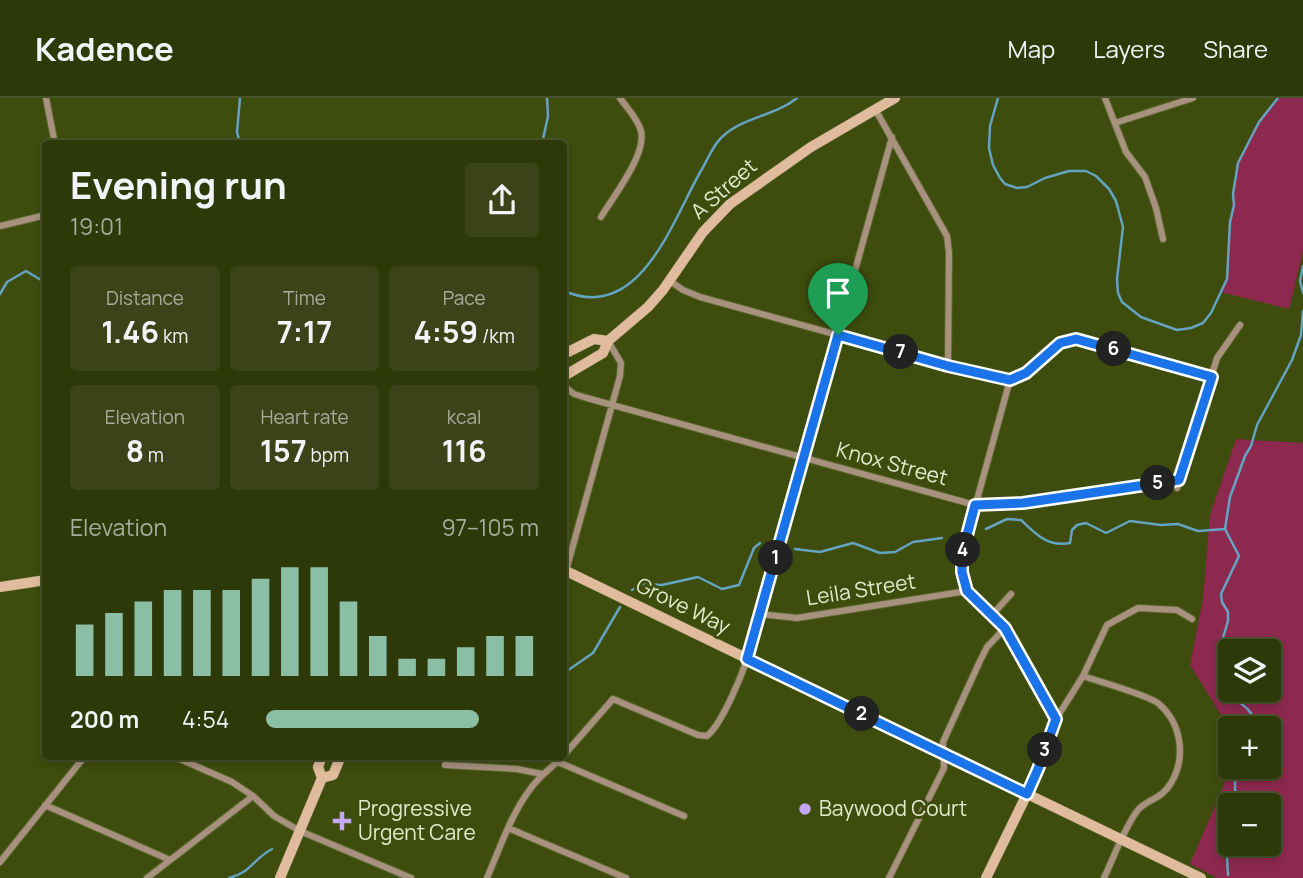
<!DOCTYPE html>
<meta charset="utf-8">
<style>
body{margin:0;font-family:Manrope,sans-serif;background:#3a4418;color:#f1f3f6;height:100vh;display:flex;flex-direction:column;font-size:26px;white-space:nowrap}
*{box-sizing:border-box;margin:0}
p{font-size:23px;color:#a7ac9c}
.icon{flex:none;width:38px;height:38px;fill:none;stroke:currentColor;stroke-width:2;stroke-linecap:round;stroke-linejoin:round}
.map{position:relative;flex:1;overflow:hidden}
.panel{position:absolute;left:42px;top:42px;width:525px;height:620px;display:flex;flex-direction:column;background:#2e390a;border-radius:7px;box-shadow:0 4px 10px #0003,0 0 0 2px #49532b}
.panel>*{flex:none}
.buttons{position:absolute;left:1218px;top:541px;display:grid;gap:14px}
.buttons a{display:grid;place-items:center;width:63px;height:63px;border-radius:7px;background:#2e390a;box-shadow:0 4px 10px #0003,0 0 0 2px #49532b;font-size:35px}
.pin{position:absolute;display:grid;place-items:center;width:60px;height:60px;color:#fff;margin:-72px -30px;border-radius:50% 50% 50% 0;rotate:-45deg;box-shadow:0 0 7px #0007}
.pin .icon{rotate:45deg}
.km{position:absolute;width:35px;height:35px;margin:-18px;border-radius:50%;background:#222;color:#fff;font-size:19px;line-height:35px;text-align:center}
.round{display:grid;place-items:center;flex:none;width:74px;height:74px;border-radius:7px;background:#3a4418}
.summary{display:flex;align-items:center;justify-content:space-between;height:119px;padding:0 28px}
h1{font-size:38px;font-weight:700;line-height:52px}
.metrics{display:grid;grid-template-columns:repeat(3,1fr);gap:10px;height:119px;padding:7px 28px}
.metrics div{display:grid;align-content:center;border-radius:7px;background:#3a4418;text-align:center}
.metrics b{font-size:30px;font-weight:700}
.metrics small{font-size:19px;font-weight:400}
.metrics p{font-size:19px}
.chart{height:196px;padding:14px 28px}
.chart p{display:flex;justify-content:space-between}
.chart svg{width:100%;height:126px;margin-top:7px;stroke:#8abfa5;stroke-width:6}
ul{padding:0 28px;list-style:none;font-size:23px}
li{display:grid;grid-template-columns:112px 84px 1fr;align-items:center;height:52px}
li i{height:18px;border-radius:9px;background:#8abfa5}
header{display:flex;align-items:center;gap:42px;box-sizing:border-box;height:98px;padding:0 35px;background:#2e390a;border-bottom:2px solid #49532b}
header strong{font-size:33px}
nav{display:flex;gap:38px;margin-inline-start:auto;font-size:24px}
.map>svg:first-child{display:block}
.green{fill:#8d284e;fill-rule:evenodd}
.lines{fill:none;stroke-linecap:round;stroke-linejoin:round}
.stream{stroke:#64a4c1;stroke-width:2.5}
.street-casing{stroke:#5b692f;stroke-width:8}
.secondary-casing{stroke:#5b692f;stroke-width:11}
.street{stroke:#a8917e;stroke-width:6}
.secondary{stroke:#e0bb9d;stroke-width:10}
.route-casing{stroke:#fff;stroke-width:14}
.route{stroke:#1a73e8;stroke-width:9}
.poi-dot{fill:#c4a7f1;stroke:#3e4c0d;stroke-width:2.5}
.labels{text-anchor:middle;stroke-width:6;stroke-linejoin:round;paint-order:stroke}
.street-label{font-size:21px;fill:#e1ebcb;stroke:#3e4c0d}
.poi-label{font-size:21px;fill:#e1ebcb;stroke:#3e4c0d;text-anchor:start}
</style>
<header>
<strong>Kadence</strong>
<nav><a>Map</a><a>Layers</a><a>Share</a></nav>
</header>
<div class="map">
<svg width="1303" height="780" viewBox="0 0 1303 780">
<rect width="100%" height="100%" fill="#3e4c0d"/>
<path class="green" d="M1278 0H1303V154L1289 211 1220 194C1233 169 1225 150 1230 125 1234 107 1232 81 1238 65 1247 43 1260 16 1278 0Z
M1236 341 1303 345V780H1217L1190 766 1222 692 1230 667 1269 668V630L1230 631 1190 567 1203 501 1210 417ZM1269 553V592H1230V553ZM1230 707H1269V746H1230Z"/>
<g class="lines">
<path class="stream" d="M998 0 990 28 989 50 993 67 1000 80 1005 86 1017 90 1027 89 1045 80 1069 73H1086L1096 78 1109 91 1116 103 1123 129 1117 181 1118 195 1122 204 1141 219 1177 232 1191 230 1203 225 1211 215 1227 181 1230 124 1234 107 1233 96 1238 65 1259 24 1278 0
M240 46 237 34 240 0
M542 46 548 18 547 0
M1303 168 1300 183 1303 195
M564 193C641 226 673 120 702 71 708 61 713 47 722 39 743 19 775 18 797 0
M0 196 7 184 26 173 46 185
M986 431 1007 421 1021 422C1037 437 1047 449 1070 445L1072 432 1077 427 1086 425 1106 435 1130 423 1161 427 1178 426 1198 433 1225 431
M1225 431 1230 399 1245 358 1251 348 1257 327 1292 262 1301 237 1303 213
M1225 431 1239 458 1221 496 1222 504 1228 514V523L1222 543V566L1217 587C1231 603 1254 606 1256 630
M795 451 820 454 853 445 880 455 895 454 913 444 942 440
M632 492 643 486 662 487 698 479 722 491 739 487 754 450 760 445
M564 575 593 555 620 509
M1246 707 1235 692V681L1246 672 1247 668
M1228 777 1227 758 1234 746
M229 780C252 774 253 761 272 751"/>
<defs>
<path id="street" d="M46 0 55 46
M1105 0 1126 54 1145 79 1156 110 1163 141
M875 11 947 138 949 155 948 268
M1115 25 1193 0
M601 119C613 99 647 56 641 33 638 21 627 10 620 0
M0 128 46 117
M670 183 683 192 700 199 987 278 1010 282 1026 275 1061 245 1076 241 1212 279
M1010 282 962 456C962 468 962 480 966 490 972 505 1002 524 1013 541L1056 621
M564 288 574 296 587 300 975 407 1023 405 1179 381
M1177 390 1217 260 1240 227
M564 480 620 278 621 265 608 243
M760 516 797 520 967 493
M992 517 1011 496
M1083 578C1097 583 1151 598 1159 606 1182 626 1186 660 1171 685 1162 701 1146 702 1138 712 1125 728 1113 761 1104 780
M564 657 613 601 698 637 707 638C723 625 744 572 750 552L892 39
M173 658 232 684 253 698 274 718 300 733 411 780
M558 664 684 718
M445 667 517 671 542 676
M1027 696 1056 621 1083 578 1107 527 1138 510 1177 512 1192 521
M45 707 170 762
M508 730 626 780
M0 764 85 658
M147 780 253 698
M487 780C500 750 511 716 531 690 540 677 553 669 563 658
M889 780 944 670 943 644 980 563 987 549 1005 530"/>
<path id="secondary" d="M564 256 594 241 608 243
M564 278 603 255 608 243 648 209 663 192 703 134 730 106 811 49 895 0
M564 472 1201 780
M0 489 46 482
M322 680 333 677 341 658
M280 780 322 680 318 669 322 658
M986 780 1027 696"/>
</defs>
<use href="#street" class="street-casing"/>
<use href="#secondary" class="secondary-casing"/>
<use href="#street" class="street"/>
<use href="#secondary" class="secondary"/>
</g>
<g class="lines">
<defs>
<path id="route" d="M838 237 948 268 1010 282 1026 275 1060 245 1076 241 1212 279 1179 382 1023 405 975 407 962 456V474L967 493 1005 530 1056 621 1038 671 1027 696 747 561Z"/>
</defs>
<use href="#route" class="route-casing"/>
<use href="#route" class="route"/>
</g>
<g class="poi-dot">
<circle cx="805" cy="711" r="7"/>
<path d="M338.5 712.5h7v7h7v7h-7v7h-7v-7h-7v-7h7z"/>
</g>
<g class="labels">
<g class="street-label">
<text transform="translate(724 91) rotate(-41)" y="7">A Street</text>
<text transform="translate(892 366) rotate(15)" y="7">Knox Street</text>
<text transform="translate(861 492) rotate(-9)" y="7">Leila Street</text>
<text transform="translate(683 508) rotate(26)" y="7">Grove Way</text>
</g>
<g class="poi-label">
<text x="358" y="718">Progressive<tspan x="358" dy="24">Urgent Care</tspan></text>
<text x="819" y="718">Baywood Court</text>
</g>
</g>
</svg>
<div class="buttons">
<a><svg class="icon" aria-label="layers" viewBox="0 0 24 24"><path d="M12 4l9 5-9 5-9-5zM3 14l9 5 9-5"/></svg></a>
<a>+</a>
<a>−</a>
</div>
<div class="pin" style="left:838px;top:237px;background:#1e9e55"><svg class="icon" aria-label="arrive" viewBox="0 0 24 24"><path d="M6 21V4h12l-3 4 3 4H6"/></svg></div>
<b class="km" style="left:776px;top:460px">1</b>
<b class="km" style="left:862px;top:616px">2</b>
<b class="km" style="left:1045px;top:652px">3</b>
<b class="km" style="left:963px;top:452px">4</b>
<b class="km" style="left:1158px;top:385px">5</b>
<b class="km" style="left:1114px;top:251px">6</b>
<b class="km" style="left:901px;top:254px">7</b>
<section class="panel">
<div class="summary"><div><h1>Evening run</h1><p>19:01</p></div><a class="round"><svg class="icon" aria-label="share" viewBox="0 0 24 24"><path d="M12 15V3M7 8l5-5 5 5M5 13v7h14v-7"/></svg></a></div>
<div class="metrics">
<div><p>Distance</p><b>1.46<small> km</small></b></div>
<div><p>Time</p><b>7:17</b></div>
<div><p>Pace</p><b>4:59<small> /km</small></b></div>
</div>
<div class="metrics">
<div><p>Elevation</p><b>8<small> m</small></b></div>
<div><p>Heart rate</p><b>157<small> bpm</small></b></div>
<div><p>kcal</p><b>116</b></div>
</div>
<div class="chart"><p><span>Elevation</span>97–105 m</p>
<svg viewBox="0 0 160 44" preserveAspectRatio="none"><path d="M5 44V26M15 44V22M25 44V18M35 44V14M45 44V14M55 44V14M65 44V10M75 44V6M85 44V6M95 44V18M105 44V30M115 44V38M125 44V38M135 44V34M145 44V30M155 44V30"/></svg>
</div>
<ul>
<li><b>200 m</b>4:54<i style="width:78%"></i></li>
</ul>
</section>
</div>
